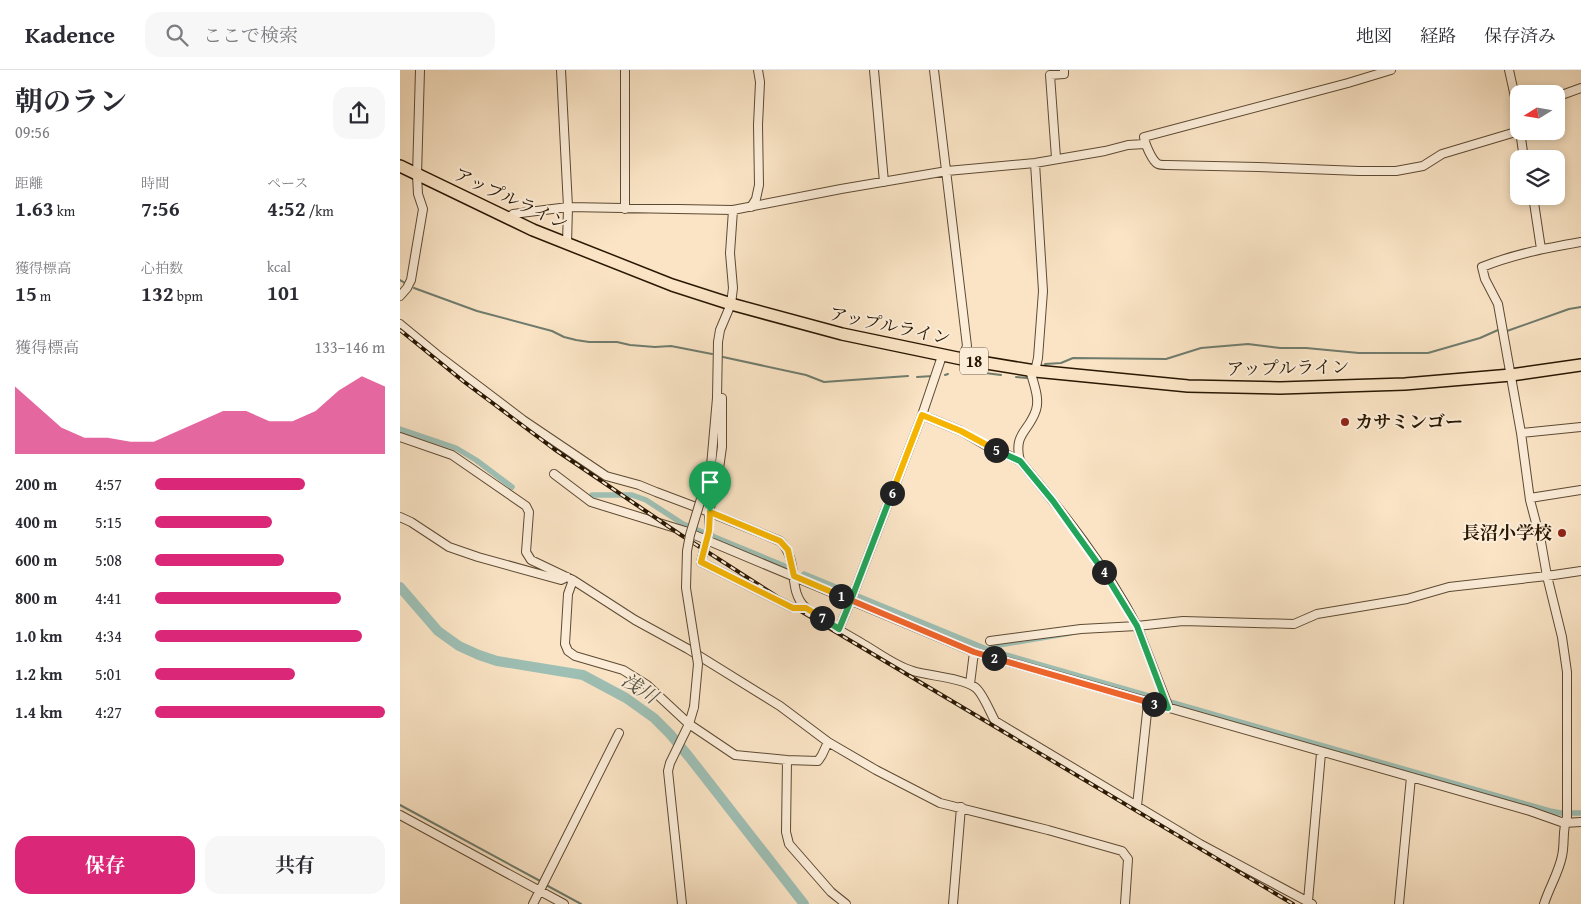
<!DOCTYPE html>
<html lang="ja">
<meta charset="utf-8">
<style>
body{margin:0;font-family:"Gentium Book Plus","Noto Serif JP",serif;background:#f7f7f7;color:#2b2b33;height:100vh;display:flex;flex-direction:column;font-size:19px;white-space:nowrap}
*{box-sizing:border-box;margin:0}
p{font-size:16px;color:#7c7c81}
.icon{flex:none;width:28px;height:28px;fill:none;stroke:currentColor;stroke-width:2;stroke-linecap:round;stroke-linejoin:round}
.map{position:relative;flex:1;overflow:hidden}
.panel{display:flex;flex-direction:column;background:#fff;width:400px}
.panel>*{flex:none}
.needle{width:32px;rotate:259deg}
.tools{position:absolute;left:1110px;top:15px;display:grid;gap:10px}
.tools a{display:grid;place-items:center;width:55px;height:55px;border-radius:10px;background:#fff;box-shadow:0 2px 8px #0003;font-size:25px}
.pin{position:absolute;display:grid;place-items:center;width:42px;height:42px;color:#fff;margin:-51px -21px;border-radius:50% 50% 50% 0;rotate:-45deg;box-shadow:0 0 5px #0007}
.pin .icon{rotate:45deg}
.km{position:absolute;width:25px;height:25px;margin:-12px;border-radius:50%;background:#222;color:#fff;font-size:14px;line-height:25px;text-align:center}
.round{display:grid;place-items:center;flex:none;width:52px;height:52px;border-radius:15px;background:#f7f7f7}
.head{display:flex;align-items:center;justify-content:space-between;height:85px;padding:0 15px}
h1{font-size:28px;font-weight:700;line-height:38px}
.stats{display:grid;grid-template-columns:repeat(3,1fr);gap:8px;height:85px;padding:5px 15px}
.stats div{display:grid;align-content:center}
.stats b{font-size:21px;font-weight:700}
.stats small{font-size:14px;font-weight:400}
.stats p{font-size:14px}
.chart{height:140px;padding:10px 15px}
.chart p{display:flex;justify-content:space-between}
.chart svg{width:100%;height:90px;margin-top:5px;fill:#db2777;opacity:.7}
.cta{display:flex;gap:10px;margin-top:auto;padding:10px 15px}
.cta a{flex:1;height:58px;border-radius:15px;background:#db2777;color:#fff;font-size:20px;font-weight:700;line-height:58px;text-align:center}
.cta a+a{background:#f7f7f7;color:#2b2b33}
ul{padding:0 15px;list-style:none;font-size:16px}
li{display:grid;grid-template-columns:80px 60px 1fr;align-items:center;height:38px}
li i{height:12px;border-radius:6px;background:#db2777}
header{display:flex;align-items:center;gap:30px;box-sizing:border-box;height:70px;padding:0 25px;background:#fff;border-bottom:1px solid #e1e1e2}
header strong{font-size:24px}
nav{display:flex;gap:28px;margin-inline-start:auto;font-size:18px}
.search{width:350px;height:45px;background:#f7f7f7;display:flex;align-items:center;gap:12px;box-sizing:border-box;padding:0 18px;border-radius:15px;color:#7c7c81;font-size:19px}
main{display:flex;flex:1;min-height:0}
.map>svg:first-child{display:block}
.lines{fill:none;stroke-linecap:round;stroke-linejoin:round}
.stream{stroke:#6f7c6d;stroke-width:2}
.canal{stroke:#9ebfb4;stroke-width:5.5}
.river{stroke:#9ebfb4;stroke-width:10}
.minor-casing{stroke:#5d4a33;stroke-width:10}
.highway-casing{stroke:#291702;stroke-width:14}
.minor{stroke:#fcedd9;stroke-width:8}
.highway{stroke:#fae4c5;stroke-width:11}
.rail-casing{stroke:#291702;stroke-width:4}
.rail{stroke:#fcedd9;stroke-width:2;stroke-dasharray:5.5;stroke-linecap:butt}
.minor-bridge-casing{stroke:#5d4a33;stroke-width:10;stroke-linecap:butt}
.minor-bridge{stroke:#fcedd9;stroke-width:8}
.split-1-casing{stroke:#fff;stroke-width:10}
.split-2-casing{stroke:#fff;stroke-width:10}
.split-3-casing{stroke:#fff;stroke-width:10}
.split-4-casing{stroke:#fff;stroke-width:10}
.split-5-casing{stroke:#fff;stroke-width:10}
.split-6-casing{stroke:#fff;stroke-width:10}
.split-7-casing{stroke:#fff;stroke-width:10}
.split-8-casing{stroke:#fff;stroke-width:10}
.split-1{stroke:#f5b400;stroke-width:6}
.split-2{stroke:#f0652b;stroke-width:6}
.split-3{stroke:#f0652b;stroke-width:6}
.split-4{stroke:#22a559;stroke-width:6}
.split-5{stroke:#22a559;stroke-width:6}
.split-6{stroke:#f5b400;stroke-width:6}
.split-7{stroke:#22a559;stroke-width:6}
.split-8{stroke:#f5b400;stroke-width:6}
.poi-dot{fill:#8f2418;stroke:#fcedd9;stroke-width:2}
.labels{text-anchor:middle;stroke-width:4;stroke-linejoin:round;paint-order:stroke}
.shield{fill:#fcedd9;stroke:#685742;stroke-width:1}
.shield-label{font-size:16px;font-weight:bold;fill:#291702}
.street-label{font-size:18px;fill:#291702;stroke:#fcedd9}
.poi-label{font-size:18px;font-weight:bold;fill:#291702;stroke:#fcedd9;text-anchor:start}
.water-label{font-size:19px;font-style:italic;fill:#525240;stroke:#fcedd9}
</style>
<header>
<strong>Kadence</strong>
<div class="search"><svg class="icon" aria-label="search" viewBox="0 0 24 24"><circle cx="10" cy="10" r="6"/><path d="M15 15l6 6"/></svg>ここで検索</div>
<nav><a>地図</a><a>経路</a><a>保存済み</a></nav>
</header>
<main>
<section class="panel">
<div class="head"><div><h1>朝のラン</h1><p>09:56</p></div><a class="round"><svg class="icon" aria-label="share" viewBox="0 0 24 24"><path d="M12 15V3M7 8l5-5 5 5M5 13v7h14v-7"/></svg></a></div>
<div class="stats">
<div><p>距離</p><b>1.63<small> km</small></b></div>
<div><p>時間</p><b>7:56</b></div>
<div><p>ペース</p><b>4:52<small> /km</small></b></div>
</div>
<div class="stats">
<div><p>獲得標高</p><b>15<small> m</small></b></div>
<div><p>心拍数</p><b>132<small> bpm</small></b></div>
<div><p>kcal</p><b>101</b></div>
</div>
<div class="chart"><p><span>獲得標高</span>133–146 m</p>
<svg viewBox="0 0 160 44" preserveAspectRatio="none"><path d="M0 44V11L10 21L20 31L30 36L40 36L50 38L60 38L70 33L80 28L90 23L100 23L110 28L120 28L130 23L140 13L150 6L160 11V44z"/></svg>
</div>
<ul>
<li><b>200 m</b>4:57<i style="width:65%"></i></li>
<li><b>400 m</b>5:15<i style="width:51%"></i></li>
<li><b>600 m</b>5:08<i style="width:56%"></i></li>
<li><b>800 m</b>4:41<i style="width:81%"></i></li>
<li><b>1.0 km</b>4:34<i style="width:90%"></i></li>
<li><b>1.2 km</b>5:01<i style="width:61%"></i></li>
<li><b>1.4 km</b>4:27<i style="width:100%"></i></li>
</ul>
<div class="cta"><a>保存</a><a>共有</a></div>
</section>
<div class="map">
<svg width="1181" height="834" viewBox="0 0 1181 834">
<rect width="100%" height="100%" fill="#fae4c5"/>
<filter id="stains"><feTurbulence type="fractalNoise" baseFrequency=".004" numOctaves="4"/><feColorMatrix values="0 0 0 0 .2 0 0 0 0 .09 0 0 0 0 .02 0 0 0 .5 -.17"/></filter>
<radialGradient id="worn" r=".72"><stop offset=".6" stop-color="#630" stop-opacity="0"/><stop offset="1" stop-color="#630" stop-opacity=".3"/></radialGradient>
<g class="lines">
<path class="stream" d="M0 210 5 213
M14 218 77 241 152 261 164 267 176 270 189 272H217L230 275 255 277 271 276 312 284
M1107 261 1169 239 1181 237
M323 287 406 305 424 312 508 306
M645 294 661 293 673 288 766 289 801 278 848 274 880 278H906L959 283H1028L1080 268 1098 260
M577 302 601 305
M545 305 548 304
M517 307 533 306
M616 307 627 308
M0 735 142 812
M146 815 181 834"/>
<path class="canal" d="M0 359 56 378 76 390 112 417
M192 425H232L246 430 283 454 387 497
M404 504 589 580 1150 741 1161 743H1181
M589 580 593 576 670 563"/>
<path class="river" d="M0 517 38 561 59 576 79 585 97 591 183 605 226 628 254 648 270 664 290 688 404 834"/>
<defs>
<path id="minor" d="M161 0 168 137 167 174
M225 0V139
M474 0 484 112
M534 0 567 276 562 289
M991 0 948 13 744 67C745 74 752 91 758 94 760 95 765 95 767 95L858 97 959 101H996L1023 96 1042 84 1119 61
M1109 0 1119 45
M1156 27 1181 18
M1120 61 1124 89
M656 88 650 5 664 4V0
M1133 126 1141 179
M351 137 356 129 359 115 358 55 360 12 358 0
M108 149 113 144 168 137 333 140 441 119 547 101 635 93 705 81 728 75 745 74
M0 226 7 218 11 210 23 139 18 124 17 105 20 0
M0 254 40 287 123 350 206 406 239 415 256 422 309 442 380 471C400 490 387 520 405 537 421 551 445 563 463 574 479 583 495 596 513 601 530 606 563 608 576 618 583 624 590 642 595 651L800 774 912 834
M630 300C633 312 640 328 636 340 629 362 613 363 620 391 663 442 706 497 737 556L769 638
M635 301 638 288 643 221 635 93
M317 328H322V377L318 406 309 442V461L301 492 393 538H406
M522 345 561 361 592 379 606 384 620 391
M1121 363 1181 357
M0 367 52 385 126 436 129 442 126 482 131 490 173 510 235 550 288 579 380 636 428 672 476 700 540 733 648 760 722 781 728 789 725 834
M311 396 317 328 318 272 320 260 331 234 333 218 330 183 333 140
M154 404 191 432 285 461 574 582 1130 741 1164 753 1181 752
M1130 428 1181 420
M0 447 11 452 49 477 78 487 161 510 167 507
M173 510 168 524 165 574 168 581 175 586 223 600 247 615 289 654 335 685 387 690 418 691 422 685 428 672
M439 559 451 530 522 345 542 286
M590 571 681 559 737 556 783 551 894 554 917 544 1007 529 1049 517 1147 506 1181 501
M570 614 574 582
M387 690 386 762 389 774 431 822 446 834
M737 736 748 633
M0 745 164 834
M908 831 921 683
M133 834 219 663
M282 834 268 701 270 693 289 654 294 637
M553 834 561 737
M999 834 1011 707
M1144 834C1149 818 1159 802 1162 786 1165 773 1162 760 1167 747V602L1162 567 1147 506 1141 472 1130 430 1121 363 1098 234 1085 209 1082 197C1114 184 1147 178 1181 172"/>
<path id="highway" d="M0 96 133 160 272 215 331 234 442 264 562 289 635 301 788 316 880 318 1005 314 1111 305 1181 295"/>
</defs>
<use href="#minor" class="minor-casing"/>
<use href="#highway" class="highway-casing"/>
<use href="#minor" class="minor"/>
<use href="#highway" class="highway"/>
<defs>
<path id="rail" d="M0 260 63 311 154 379 281 465 387 533 893 834"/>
</defs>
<use href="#rail" class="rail-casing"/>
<use href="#rail" class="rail"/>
<defs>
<path id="minor-bridge" d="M294 637 298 594 286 518 287 481 290 465 311 396"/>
</defs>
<use href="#minor-bridge" class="minor-bridge-casing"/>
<use href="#minor-bridge" class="minor-bridge"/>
</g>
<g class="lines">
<defs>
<path id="split-1" d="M310 442 380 471 388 480 394 506 441 526"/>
<path id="split-2" d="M441 526 574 582 594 588"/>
<path id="split-3" d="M594 588 754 634"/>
<path id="split-4" d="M704 502 737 556 768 638 754 634"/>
<path id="split-5" d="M596 380 620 391 653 431 704 502"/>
<path id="split-6" d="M492 423 522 345 561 361 596 380"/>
<path id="split-7" d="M422 548 439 559 451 530 492 423"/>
<path id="split-8" d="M310 442 309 461 301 492 393 538H406L422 548"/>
</defs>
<use href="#split-1" class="split-1-casing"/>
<use href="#split-2" class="split-2-casing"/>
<use href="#split-3" class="split-3-casing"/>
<use href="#split-4" class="split-4-casing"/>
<use href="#split-5" class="split-5-casing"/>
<use href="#split-6" class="split-6-casing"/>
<use href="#split-7" class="split-7-casing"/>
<use href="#split-8" class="split-8-casing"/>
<use href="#split-1" class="split-1"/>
<use href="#split-2" class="split-2"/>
<use href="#split-3" class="split-3"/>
<use href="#split-4" class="split-4"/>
<use href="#split-5" class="split-5"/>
<use href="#split-6" class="split-6"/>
<use href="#split-7" class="split-7"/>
<use href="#split-8" class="split-8"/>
</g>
<g class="poi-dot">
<circle cx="945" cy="352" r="5"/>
<circle cx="1162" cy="463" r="5"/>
</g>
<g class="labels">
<rect class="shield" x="560" y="277.5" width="28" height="27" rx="4"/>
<g class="shield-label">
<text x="574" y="297">18</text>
</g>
<g class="street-label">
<text transform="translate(111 129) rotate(25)" y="6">アップルライン</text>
<text transform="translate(490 256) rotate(12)" y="6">アップルライン</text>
<text transform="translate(888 298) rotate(-1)" y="6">アップルライン</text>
</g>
<g class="poi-label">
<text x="955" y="358">カサミンゴー</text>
<text x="1152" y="469" text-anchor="end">長沼小学校</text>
</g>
<g class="water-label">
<text transform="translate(240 618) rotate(33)" y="7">浅川</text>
</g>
</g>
<rect width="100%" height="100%" filter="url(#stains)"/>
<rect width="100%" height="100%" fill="url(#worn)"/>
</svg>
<div class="tools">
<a><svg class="needle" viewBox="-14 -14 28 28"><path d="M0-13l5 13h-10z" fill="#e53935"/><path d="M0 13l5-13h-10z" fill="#7c7c81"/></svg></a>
<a><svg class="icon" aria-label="layers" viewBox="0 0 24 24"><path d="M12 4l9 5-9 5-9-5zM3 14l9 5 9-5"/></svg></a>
</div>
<div class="pin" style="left:310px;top:442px;background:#1e9e55"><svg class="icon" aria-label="arrive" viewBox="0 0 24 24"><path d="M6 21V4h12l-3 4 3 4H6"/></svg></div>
<b class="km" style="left:441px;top:526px">1</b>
<b class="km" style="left:594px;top:588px">2</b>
<b class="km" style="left:754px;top:634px">3</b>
<b class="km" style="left:704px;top:502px">4</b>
<b class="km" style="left:596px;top:380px">5</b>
<b class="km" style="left:492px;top:423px">6</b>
<b class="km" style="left:422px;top:548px">7</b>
</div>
</main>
